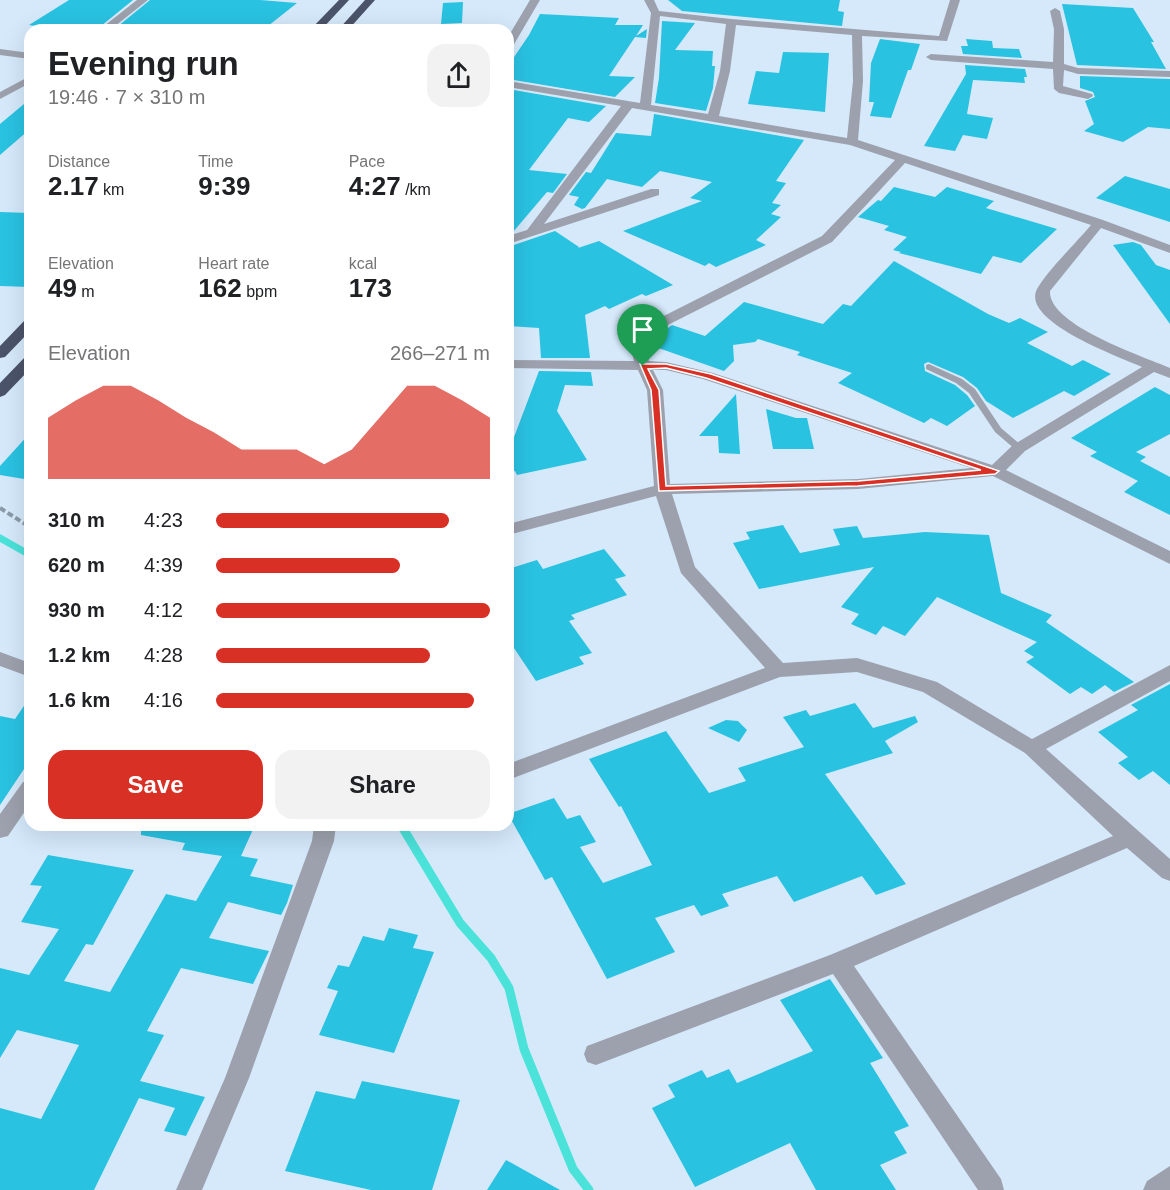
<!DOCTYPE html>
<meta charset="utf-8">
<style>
body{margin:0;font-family:Helvetica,sans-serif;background:#f2f2f2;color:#202124;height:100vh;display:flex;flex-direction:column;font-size:22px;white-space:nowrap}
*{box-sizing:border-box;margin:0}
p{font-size:20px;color:#757577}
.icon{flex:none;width:33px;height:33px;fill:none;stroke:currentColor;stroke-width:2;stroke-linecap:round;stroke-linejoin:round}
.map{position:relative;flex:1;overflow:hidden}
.panel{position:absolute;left:24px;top:24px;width:490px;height:807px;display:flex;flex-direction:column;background:#fff;border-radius:18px;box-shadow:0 6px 24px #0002}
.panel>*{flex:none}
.pin{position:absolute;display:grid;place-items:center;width:51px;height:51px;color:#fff;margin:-62px -26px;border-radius:50% 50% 50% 0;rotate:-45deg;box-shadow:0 0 6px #0007}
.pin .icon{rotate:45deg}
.round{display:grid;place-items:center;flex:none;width:63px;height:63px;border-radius:18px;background:#f2f2f2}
.headline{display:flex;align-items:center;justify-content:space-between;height:102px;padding:0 24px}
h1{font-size:33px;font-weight:700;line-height:45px}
.metrics{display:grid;grid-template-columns:repeat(3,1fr);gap:9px;height:102px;padding:6px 24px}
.metrics div{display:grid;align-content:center}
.metrics b{font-size:26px;font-weight:700}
.metrics small{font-size:16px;font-weight:400}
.metrics p{font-size:16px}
.chart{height:168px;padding:12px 24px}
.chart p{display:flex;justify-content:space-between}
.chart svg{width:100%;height:108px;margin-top:6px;fill:#d93025;opacity:.7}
.primary-button{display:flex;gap:12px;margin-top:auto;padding:12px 24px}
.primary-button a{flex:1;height:69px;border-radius:18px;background:#d93025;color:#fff;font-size:24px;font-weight:700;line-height:69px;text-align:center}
.primary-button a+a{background:#f2f2f2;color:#202124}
ul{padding:0 24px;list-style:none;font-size:20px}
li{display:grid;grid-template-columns:96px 72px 1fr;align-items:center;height:45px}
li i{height:15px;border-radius:8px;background:#d93025}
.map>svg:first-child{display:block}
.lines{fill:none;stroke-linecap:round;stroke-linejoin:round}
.stream-far1{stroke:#4ae2d9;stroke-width:7}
.stream{stroke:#4ae2d9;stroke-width:9}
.building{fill:#29c2e1}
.path{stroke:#8a9aa8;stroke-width:4;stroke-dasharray:6 3;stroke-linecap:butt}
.lane{fill:#9da1ad;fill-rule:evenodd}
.street{fill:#9da1ad;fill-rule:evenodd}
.highway{fill:#4b536a;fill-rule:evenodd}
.route{fill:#d93025;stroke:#fff;stroke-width:1.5;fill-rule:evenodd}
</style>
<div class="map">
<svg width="1170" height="1190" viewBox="0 0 1170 1190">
<rect width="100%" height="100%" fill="#d5e9fb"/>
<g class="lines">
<path class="stream-far1" d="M0 538 30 555"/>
<path class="stream" d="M401 825 460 923 491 958 509 988 524 1049 573 1169 589 1190"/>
</g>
<path class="building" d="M69 0H133L101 26 87 25 78 30H63L29 25Z
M150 0H260L297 3 263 30H154L117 27Z
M668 0H840L838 11 844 12 842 26 682 11Z
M463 2 462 23 441 24 443 3Z
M1062 4 1133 8 1154 42H1151L1166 69 1077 65Z
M540 14 619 18 615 25H643L636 36 647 29 646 38 635 37 609 76 635 77 615 97 508 79V66L529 35Z
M662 21 695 23 675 50 713 51 712 66H715L713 88 706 111 655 103 659 78Z
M880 39 920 44 911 70H908L891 118 870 116 874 102H869L871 63Z
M966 39 992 41 993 48 1019 49 1022 58 963 54 961 46H968Z
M783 52 829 53 825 112 748 104 756 71 779 73Z
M965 65 1025 69 1027 77H1024L1025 83 973 80 967 114 993 118 987 139 963 135 955 151 924 146 966 74Z
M1080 76 1170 79V129L1148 127 1123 142 1084 131 1094 124 1085 101 1095 97 1093 92 1080 88Z
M508 89 606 106 589 122 568 118 529 170 567 174 553 193 547 192 513 232 508 233Z
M30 99V129L0 155V124Z
M654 114 804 140 776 181 786 183 772 203 781 205 771 214 781 217 756 240 766 245 716 267 709 263 705 266 623 231 702 201 690 198 712 182 660 171 642 187 607 179 585 208 582 209 574 205 579 197 569 195 586 172 591 173 616 133 651 136Z
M1125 176 1170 189V222L1096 198Z
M894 187 935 197 947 187 994 201 986 208 1057 229 1021 263 993 256 981 274 899 253 901 252 893 250 907 237 884 230 889 226 858 217 878 200 881 201Z
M0 212 30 213V287L0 286Z
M555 231 579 247 578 248 599 241 673 285 646 296 642 294 609 309 605 306 585 315 590 358H541L539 328 508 326V247Z
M1133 242 1141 245 1156 265 1170 270V324L1113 245Z
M894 261 988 314 1009 323 1020 318 1048 332 1027 343 1072 366 1083 360 1111 374 1074 396 1064 391 1013 418 986 401 977 388 963 377 928 362 924 364 925 371 955 385 967 395 975 406 947 426 931 418 924 423 838 383 852 373 797 355 800 352 758 339 755 342 733 345 734 361 724 371 647 344 672 325 705 336 744 302 823 324 843 304 851 306Z
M539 371 591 372 593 386 565 385 557 411 587 460 517 475 515 471 508 472V453Z
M1155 387 1170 395V434L1136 452 1146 457 1140 461 1170 477V515L1124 492 1138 481 1090 456 1097 452 1071 438Z
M736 394 740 454 719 453 718 436H699Z
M766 409 796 418H807L814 449H773Z
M30 433V480L0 475V466Z
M783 525 800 553 840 545 833 529 857 526 863 538 925 532 989 535 1001 593 1052 615 1046 622 1134 682 1114 692 1105 685 1092 694 1081 687 1070 694 1026 662 1034 657 1024 651 1037 642 937 597 905 636 883 626 876 635 851 624 859 614 841 607 874 567 759 589 733 543 750 539 746 532Z
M604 549 626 576 615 579 627 595 571 615 575 619 569 621 592 653 579 657 584 664 536 681 508 639V569L537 560 543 569Z
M1170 684V785L1153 771 1139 780 1118 763 1128 757 1098 732 1138 710 1131 705Z
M30 697V760L0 805V716L15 719Z
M855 703 873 728 915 716 918 722 885 741 893 753 825 774 906 884 876 895 862 876 794 902 777 876 722 894 729 906 701 916 694 905 655 918 675 952 607 979 552 877 545 880 508 814 554 798 567 819 580 815 596 842 580 847 603 883 652 865 621 806 619 807 589 759 666 731 709 793 746 781 738 768 804 747 783 717 806 710 810 716Z
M726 720 738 721 747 730 739 742 708 728Z
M141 825H255L241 856 258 859 250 876 293 885 287 903 281 915 228 902 209 938 269 951 253 984 181 968 147 1031 164 1035 140 1081 205 1097 186 1136 164 1131 175 1108 139 1098 94 1190H0V1108L41 1119 79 1045 17 1030 0 1058V968L29 975 59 929 21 922 42 886 30 885 48 855 134 870 93 945 86 944 64 981 110 992 166 894 196 901 222 856 182 850 185 843 141 835Z
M389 928 418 935 413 948 434 952 394 1053 319 1035 338 991 327 988 338 965 349 967 363 936 384 941Z
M830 979 883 1058 870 1063 909 1126 894 1132 907 1153 880 1165 896 1190H816L790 1143 695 1187 652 1108 675 1097 668 1085 702 1070 707 1078 729 1069 737 1083 813 1051 780 1000Z
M362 1081 460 1100 432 1190H371L285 1171 316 1091 355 1099Z
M506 1160 560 1190H487Z"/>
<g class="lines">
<path class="path" d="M0 508 30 527"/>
<path class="lane" d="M929 364 962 379 975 389 1001 428 1022 446 1024 448 1022 450H1016L995 432 969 393 956 383 926 369V365Z"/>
<path class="street" d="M137 0H148L110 30H99Z
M530 0H540L513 46 508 49V37Z
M644 0H654L659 11 731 19 939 36 950 0H960L947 41 862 36 863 81 858 140 1103 220 1170 245V253L1101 228 1050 291C1048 325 1142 356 1170 368V378L1154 372 1025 451 1006 470 1170 551V564L993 476 858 489 672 494 695 567 783 663 857 658 937 682 1032 739 1170 665V681L1046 749 1170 859V881L1162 878 1127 848 854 966 1001 1179 1004 1190H978L833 974 596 1065 587 1062 584 1054 587 1046 830 955 1113 836 1025 753 923 692 857 672 780 677 508 780V764L765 668 681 573 656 496 508 535V524L654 486 647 390 638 370 508 368V360L634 361 630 345 642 327 822 236 895 160 850 145 632 108 544 224 651 189H659V195L508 244V236L527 230 621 106 508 87V81L640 103 651 13ZM660 16 726 24 720 71 708 114 651 105ZM736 25 852 35 853 81 847 138 719 116 730 71ZM905 163 1091 225C1077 242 1047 271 1037 289 1020 322 1122 358 1142 367L1013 445 992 465 713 373 666 362 649 361 644 345 652 333 832 242ZM653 370H666L703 379 971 468 858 479 670 484 663 390Z
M1055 8 1060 11 1064 29V64L1078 68 1170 71V77L1078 74 1064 70 1063 86 1092 94 1093 96 1088 99 1059 93 1054 89 1053 69 931 60 926 57 931 54 1053 62 1054 29 1050 11Z
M0 49 30 53V59L0 55Z
M30 76V83L0 99V92Z
M0 652 30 663V677L0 666Z
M30 780V804L8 836 0 838V814L23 782Z
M314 825H336L334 841 249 1078 202 1190H176L225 1078 312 841Z
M1170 1166V1190H1143L1147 1181Z"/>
<path class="highway" d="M339 0H349L321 30H310Z
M365 0H375L348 30H338Z
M30 319V331L5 357 0 358V346L25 320Z
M30 356V369L5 395 0 397V383L25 357Z"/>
</g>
<path class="route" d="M640 364H666L711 374 999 471 995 474 858 486 659 491 651 390ZM666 368 706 378 981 470 858 481 666 486 659 390 648 369Z"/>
</svg>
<div class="pin" style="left:643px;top:366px;background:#1e9e55"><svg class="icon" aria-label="arrive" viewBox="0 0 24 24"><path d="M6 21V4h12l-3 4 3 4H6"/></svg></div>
<section class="panel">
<div class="headline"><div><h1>Evening run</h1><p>19:46 · 7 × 310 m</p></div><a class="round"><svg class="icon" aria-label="share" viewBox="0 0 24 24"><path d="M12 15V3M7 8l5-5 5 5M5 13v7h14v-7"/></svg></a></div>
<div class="metrics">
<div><p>Distance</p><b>2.17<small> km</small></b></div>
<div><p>Time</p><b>9:39</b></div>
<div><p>Pace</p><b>4:27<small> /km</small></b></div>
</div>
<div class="metrics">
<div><p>Elevation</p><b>49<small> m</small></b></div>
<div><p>Heart rate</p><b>162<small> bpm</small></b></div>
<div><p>kcal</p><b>173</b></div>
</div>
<div class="chart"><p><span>Elevation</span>266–271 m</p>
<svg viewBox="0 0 160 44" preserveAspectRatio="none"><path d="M0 44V19L10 12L20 6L30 6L40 12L50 19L60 25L70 32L80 32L90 32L100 38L110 32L120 19L130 6L140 6L150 12L160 19V44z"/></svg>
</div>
<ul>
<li><b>310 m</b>4:23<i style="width:85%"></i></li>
<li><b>620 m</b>4:39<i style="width:67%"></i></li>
<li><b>930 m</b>4:12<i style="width:100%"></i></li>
<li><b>1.2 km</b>4:28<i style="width:78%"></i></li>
<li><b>1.6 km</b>4:16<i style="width:94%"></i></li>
</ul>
<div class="primary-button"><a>Save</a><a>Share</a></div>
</section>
</div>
